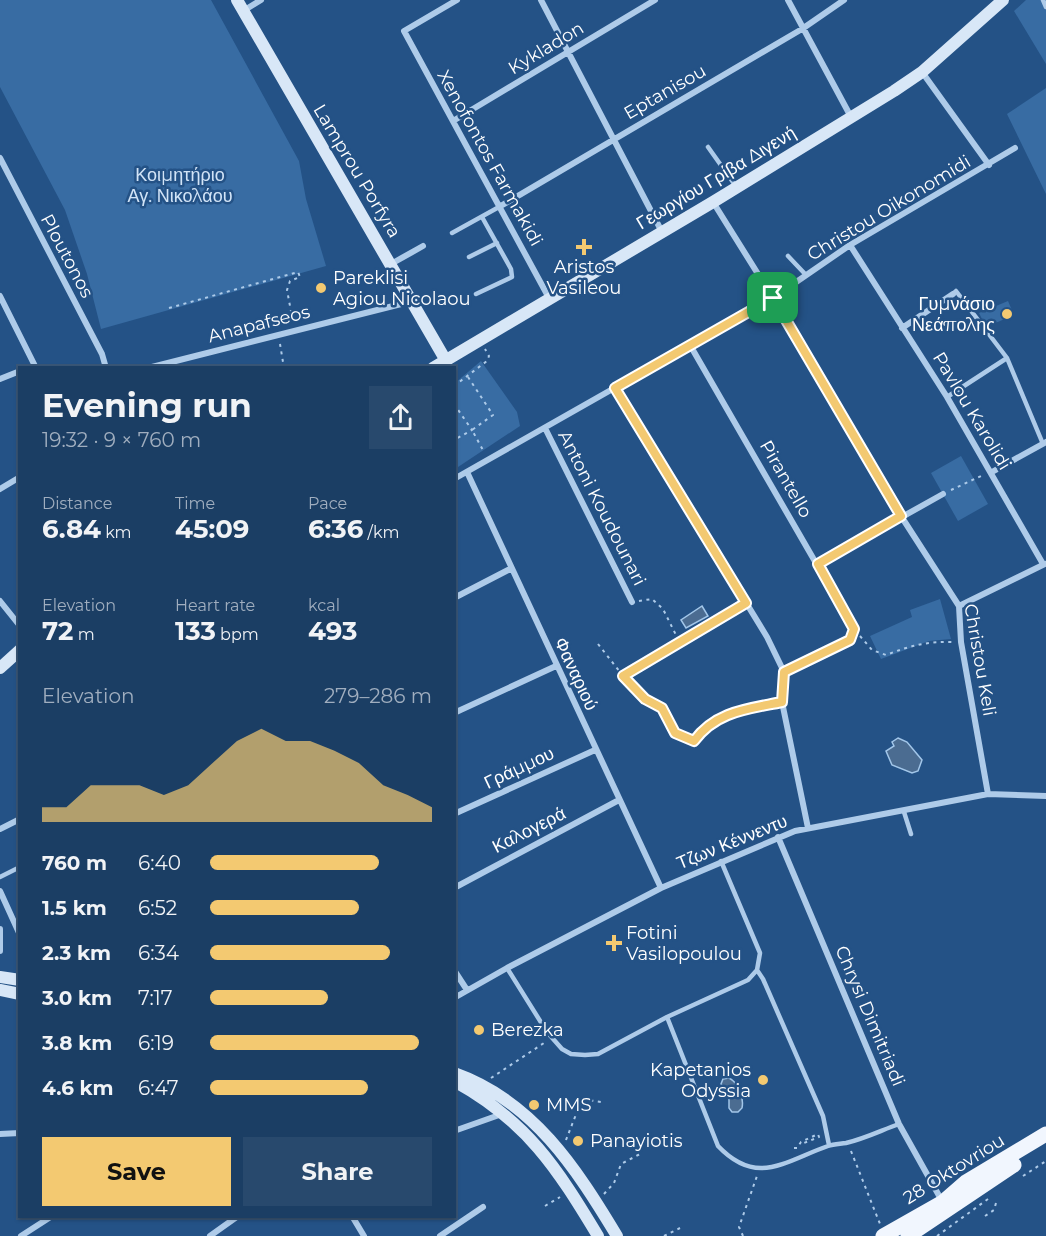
<!DOCTYPE html>
<meta charset="utf-8">
<style>
body{margin:0;font-family:Montserrat,sans-serif;background:#28496d;color:#f1f3f6;height:100vh;display:flex;flex-direction:column;font-size:22px;white-space:nowrap}
*{box-sizing:border-box;margin:0}
p{font-size:20px;color:#a0aebf}
.icon{flex:none;width:33px;height:33px;fill:none;stroke:currentColor;stroke-width:2;stroke-linecap:round;stroke-linejoin:round}
.map{position:relative;flex:1;overflow:hidden}
.side{position:absolute;left:18px;top:366px;width:438px;height:852px;display:flex;flex-direction:column;background:#1b3e64;border-radius:0px;box-shadow:0 2px 4px #0004,0 0 0 2px #395778}
.side>*{flex:none}
.pin{position:absolute;display:grid;place-items:center;width:51px;height:51px;color:#fff;margin:-26px;border-radius:12px;box-shadow:0 3px 9px #0006}
.round{display:grid;place-items:center;flex:none;width:63px;height:63px;border-radius:0px;background:#28496d}
.headline{display:flex;align-items:center;justify-content:space-between;height:102px;padding:0 24px}
h1{font-size:33px;font-weight:700;line-height:45px}
.metrics{display:grid;grid-template-columns:repeat(3,1fr);gap:9px;height:102px;padding:6px 24px}
.metrics div{display:grid;align-content:center}
.metrics b{font-size:26px;font-weight:700}
.metrics small{font-size:16px;font-weight:400}
.metrics p{font-size:16px}
.chart{height:168px;padding:12px 24px}
.chart p{display:flex;justify-content:space-between}
.chart svg{width:100%;height:108px;margin-top:6px;fill:#f3c971;opacity:.7}
.button{display:flex;gap:12px;margin-top:auto;padding:12px 24px}
.button a{flex:1;height:69px;border-radius:0px;background:#f3c971;color:#111;font-size:24px;font-weight:700;line-height:69px;text-align:center}
.button a+a{background:#28496d;color:#f1f3f6}
ul{padding:0 24px;list-style:none;font-size:20px}
li{display:grid;grid-template-columns:96px 72px 1fr;align-items:center;height:45px}
li i{height:15px;border-radius:8px;background:#f3c971}
.map>svg:first-child{display:block}
.green{fill:#386ca3}
.water{fill:#4b6c91;stroke:#a2c6e9;stroke-width:1.5}
.lines{fill:none;stroke-linecap:round;stroke-linejoin:round}
.path{stroke:#aecbe9;stroke-width:2;stroke-dasharray:3 4.5;stroke-linecap:butt}
.lane{stroke:#aecbe9;stroke-width:4.5}
.street{stroke:#aecbe9;stroke-width:6}
.secondary{stroke:#d8e7f7;stroke-width:12}
.primary{stroke:#f1f6fe;stroke-width:15}
.route-casing{stroke:#fff;stroke-width:12}
.route{stroke:#f3c971;stroke-width:8}
.poi-dot{fill:#f3c971;stroke:#245286;stroke-width:2}
.labels{text-anchor:middle;stroke-width:5;stroke-linejoin:round;paint-order:stroke}
.street-label{font-size:18px;fill:#fff;stroke:#245286}
.park-label{font-size:18px;fill:#d2e4f7;stroke:#245286}
.poi-label{font-size:18px;fill:#fff;stroke:#245286;text-anchor:start}
</style>
<div class="map">
<svg width="1046" height="1236" viewBox="0 0 1046 1236">
<rect width="100%" height="100%" fill="#245286"/>
<path class="green" d="M0 0H211L299 161 306 199 326 266 101 329 87 274 65 210 0 87Z
M1026 0H1046V64L1014 11Z
M1046 88V194L1007 114Z
M1008 301 1014 315 986 327 979 313Z
M481 361 517 412 520 426 455 469V383Z
M961 456 988 504 958 521 931 473Z
M940 599 951 639 929 641 881 659 870 636 912 617 910 610Z"/>
<path class="water" d="M702 606 708 616 686 628 681 620Z
M898 738 907 742 922 760 918 771 912 773 892 765 886 751 894 746 892 742Z
M729 1078C739 1083 744 1098 742 1108L738 1112H732L729 1108V1096L721 1084 723 1079Z"/>
<g class="lines">
<path class="path" d="M169 308 298 272 300 277 290 281 287 290 293 322
M280 344 284 368
M468 377 493 415 472 430 484 452
M454 386 487 361 489 356 485 349
M454 404 472 430 454 440
M951 490 981 476
M639 601 652 599 663 609 680 643
M860 636 872 650 886 655C909 646 928 641 953 642
M598 644 631 686 645 699 662 708 675 733 694 741C714 714 742 709 773 704
M623 676 739 607
M491 1078 547 1041
M566 1140 582 1099 601 1102
M794 1148H797L801 1142 818 1134 819 1137 804 1143 805 1147
M851 1151 880 1224
M1023 1176 1046 1161
M604 1194 614 1183 621 1164 640 1154
M545 1206 560 1197
M985 1216 994 1210 996 1203
M664 1236 680 1228
M743 1236 739 1227 757 1176
M937 1236 988 1199"/>
<path class="lane" d="M1043 0 1046 7
M708 147 735 185
M452 233 499 207
M788 256 806 275
M469 257 497 243
M476 294 512 277 511 269 482 217
M953 294 956 291 1007 358 1043 444
M947 397 1007 358
M904 812 911 834
M0 877 20 867
M507 968 547 1032 562 1049 571 1054 585 1055 598 1054 667 1017 748 980 757 970 760 953 721 861
M757 970 763 979 823 1116 829 1145
M667 1017 718 1146C757 1187 785 1161 828 1146 834 1144 840 1144 846 1143 864 1139 882 1130 899 1124"/>
<path class="street" d="M457 0 404 31 549 298
M541 0 662 232
M788 0 851 117
M243 11 261 0
M922 72 989 165
M453 121 655 0
M0 158 102 354 106 368
M713 202 773 298 901 516 959 606 961 642 988 794
M499 207 802 29 844 0
M850 245 947 397 1043 564
M391 264 423 246
M0 296 36 368
M902 328 953 294
M690 345 854 629 850 640 784 672
M148 368 413 301
M0 379 20 371
M615 388 767 637 784 672 782 702 808 828
M545 428 632 602
M467 472 661 888
M992 472 1046 442
M454 479 773 298 850 245 1015 148
M0 489 20 477
M818 564 943 494
M454 598 510 569
M0 601 20 626
M959 606 1045 564
M454 713 556 666
M454 814 595 750
M0 829 20 819
M778 837 899 1124 942 1201
M454 888 619 800
M0 891 20 935
M0 929V951
M454 970 467 990
M454 998 507 968 661 888 795 831 988 794 1046 796
M454 1131 502 1114
M0 1134 20 1133
M352 1216 364 1236
M21 1236 52 1216
M210 1236 238 1216
M440 1236 483 1207"/>
<path class="secondary" d="M237 0 445 359
M433 368 713 202 894 91 922 72 1003 0
M0 668 20 650
M0 977 20 980
M0 990 20 994
M454 1073C533 1101 576 1168 617 1236
M454 1081C527 1121 557 1168 598 1236"/>
<path class="primary" d="M883 1236 943 1202 966 1182 1046 1134
M908 1236 1014 1165"/>
</g>
<g class="lines">
<defs>
<path id="route" d="M773 298 901 516 818 564 854 629 850 640 784 672 782 702C748 709 716 711 694 741L675 733 662 708 645 699 623 676 746 603 615 388Z"/>
</defs>
<use href="#route" class="route-casing"/>
<use href="#route" class="route"/>
</g>
<g class="poi-dot">
<path d="M581 238h6v6h6v6h-6v6h-6v-6h-6v-6h6z"/>
<circle cx="321" cy="288" r="6"/>
<circle cx="1007" cy="314" r="6"/>
<path d="M611 934h6v6h6v6h-6v6h-6v-6h-6v-6h6z"/>
<circle cx="479" cy="1030" r="6"/>
<circle cx="763" cy="1080" r="6"/>
<circle cx="534" cy="1105" r="6"/>
<circle cx="578" cy="1141" r="6"/>
</g>
<g class="labels">
<g class="street-label">
<text transform="translate(546 48) rotate(-31)" y="6">Kykladon</text>
<text transform="translate(665 92) rotate(-30)" y="6">Eptanisou</text>
<text transform="translate(490 158) rotate(61)" y="6">Xenofontos Farmakidi</text>
<text transform="translate(357 171) rotate(59)" y="6">Lamprou Porfyra</text>
<text transform="translate(716 178) rotate(-31)" y="6">Γεωργίου Γρίβα Διγενή</text>
<text transform="translate(889 208) rotate(-31)" y="6">Christou Oikonomidi</text>
<text transform="translate(67 256) rotate(62)" y="6">Ploutonos</text>
<text transform="translate(259 324) rotate(-14)" y="6">Anapafseos</text>
<text transform="translate(972 411) rotate(59)" y="6">Pavlou Karolidi</text>
<text transform="translate(786 479) rotate(60)" y="6">Pirantello</text>
<text transform="translate(602 508) rotate(63)" y="6">Antoni Koudounari</text>
<text transform="translate(980 660) rotate(80)" y="6">Christou Keli</text>
<text transform="translate(576 674) rotate(65)" y="6">Φαναριού</text>
<text transform="translate(519 768) rotate(-25)" y="6">Γράμμου</text>
<text transform="translate(529 830) rotate(-27)" y="6">Καλογερά</text>
<text transform="translate(732 842) rotate(-22)" y="6">Τζων Κέννεντυ</text>
<text transform="translate(870 1016) rotate(67)" y="6">Chrysi Dimitriadi</text>
<text transform="translate(954 1169) rotate(-32)" y="6">28 Oktovriou</text>
</g>
<g class="park-label">
<text x="180" y="181">Κοιμητήριο<tspan x="180" dy="21">Αγ. Νικολάου</tspan></text>
</g>
<g class="poi-label">
<text x="584" y="273" text-anchor="middle">Aristos<tspan x="584" dy="21">Vasileou</tspan></text>
<text x="333" y="284">Pareklisi<tspan x="333" dy="21">Agiou Nicolaou</tspan></text>
<text x="995" y="310" text-anchor="end">Γυμνάσιο<tspan x="995" dy="21">Νεάπολης</tspan></text>
<text x="626" y="939">Fotini<tspan x="626" dy="21">Vasilopoulou</tspan></text>
<text x="491" y="1036">Berezka</text>
<text x="751" y="1076" text-anchor="end">Kapetanios<tspan x="751" dy="21">Odyssia</tspan></text>
<text x="546" y="1111">MMS</text>
<text x="590" y="1147">Panayiotis</text>
</g>
</g>
</svg>
<div class="pin" style="left:773px;top:298px;background:#1e9e55"><svg class="icon" aria-label="arrive" viewBox="0 0 24 24"><path d="M6 21V4h12l-3 4 3 4H6"/></svg></div>
<section class="side">
<div class="headline"><div><h1>Evening run</h1><p>19:32 · 9 × 760 m</p></div><a class="round"><svg class="icon" aria-label="share" viewBox="0 0 24 24"><path d="M12 15V3M7 8l5-5 5 5M5 13v7h14v-7"/></svg></a></div>
<div class="metrics">
<div><p>Distance</p><b>6.84<small> km</small></b></div>
<div><p>Time</p><b>45:09</b></div>
<div><p>Pace</p><b>6:36<small> /km</small></b></div>
</div>
<div class="metrics">
<div><p>Elevation</p><b>72<small> m</small></b></div>
<div><p>Heart rate</p><b>133<small> bpm</small></b></div>
<div><p>kcal</p><b>493</b></div>
</div>
<div class="chart"><p><span>Elevation</span>279–286 m</p>
<svg viewBox="0 0 160 44" preserveAspectRatio="none"><path d="M0 44V38L10 38L20 29L30 29L40 29L50 33L60 29L70 20L80 11L90 6L100 11L110 11L120 15L130 20L140 29L150 33L160 38V44z"/></svg>
</div>
<ul>
<li><b>760 m</b>6:40<i style="width:76%"></i></li>
<li><b>1.5 km</b>6:52<i style="width:67%"></i></li>
<li><b>2.3 km</b>6:34<i style="width:81%"></i></li>
<li><b>3.0 km</b>7:17<i style="width:53%"></i></li>
<li><b>3.8 km</b>6:19<i style="width:94%"></i></li>
<li><b>4.6 km</b>6:47<i style="width:71%"></i></li>
</ul>
<div class="button"><a>Save</a><a>Share</a></div>
</section>
</div>
